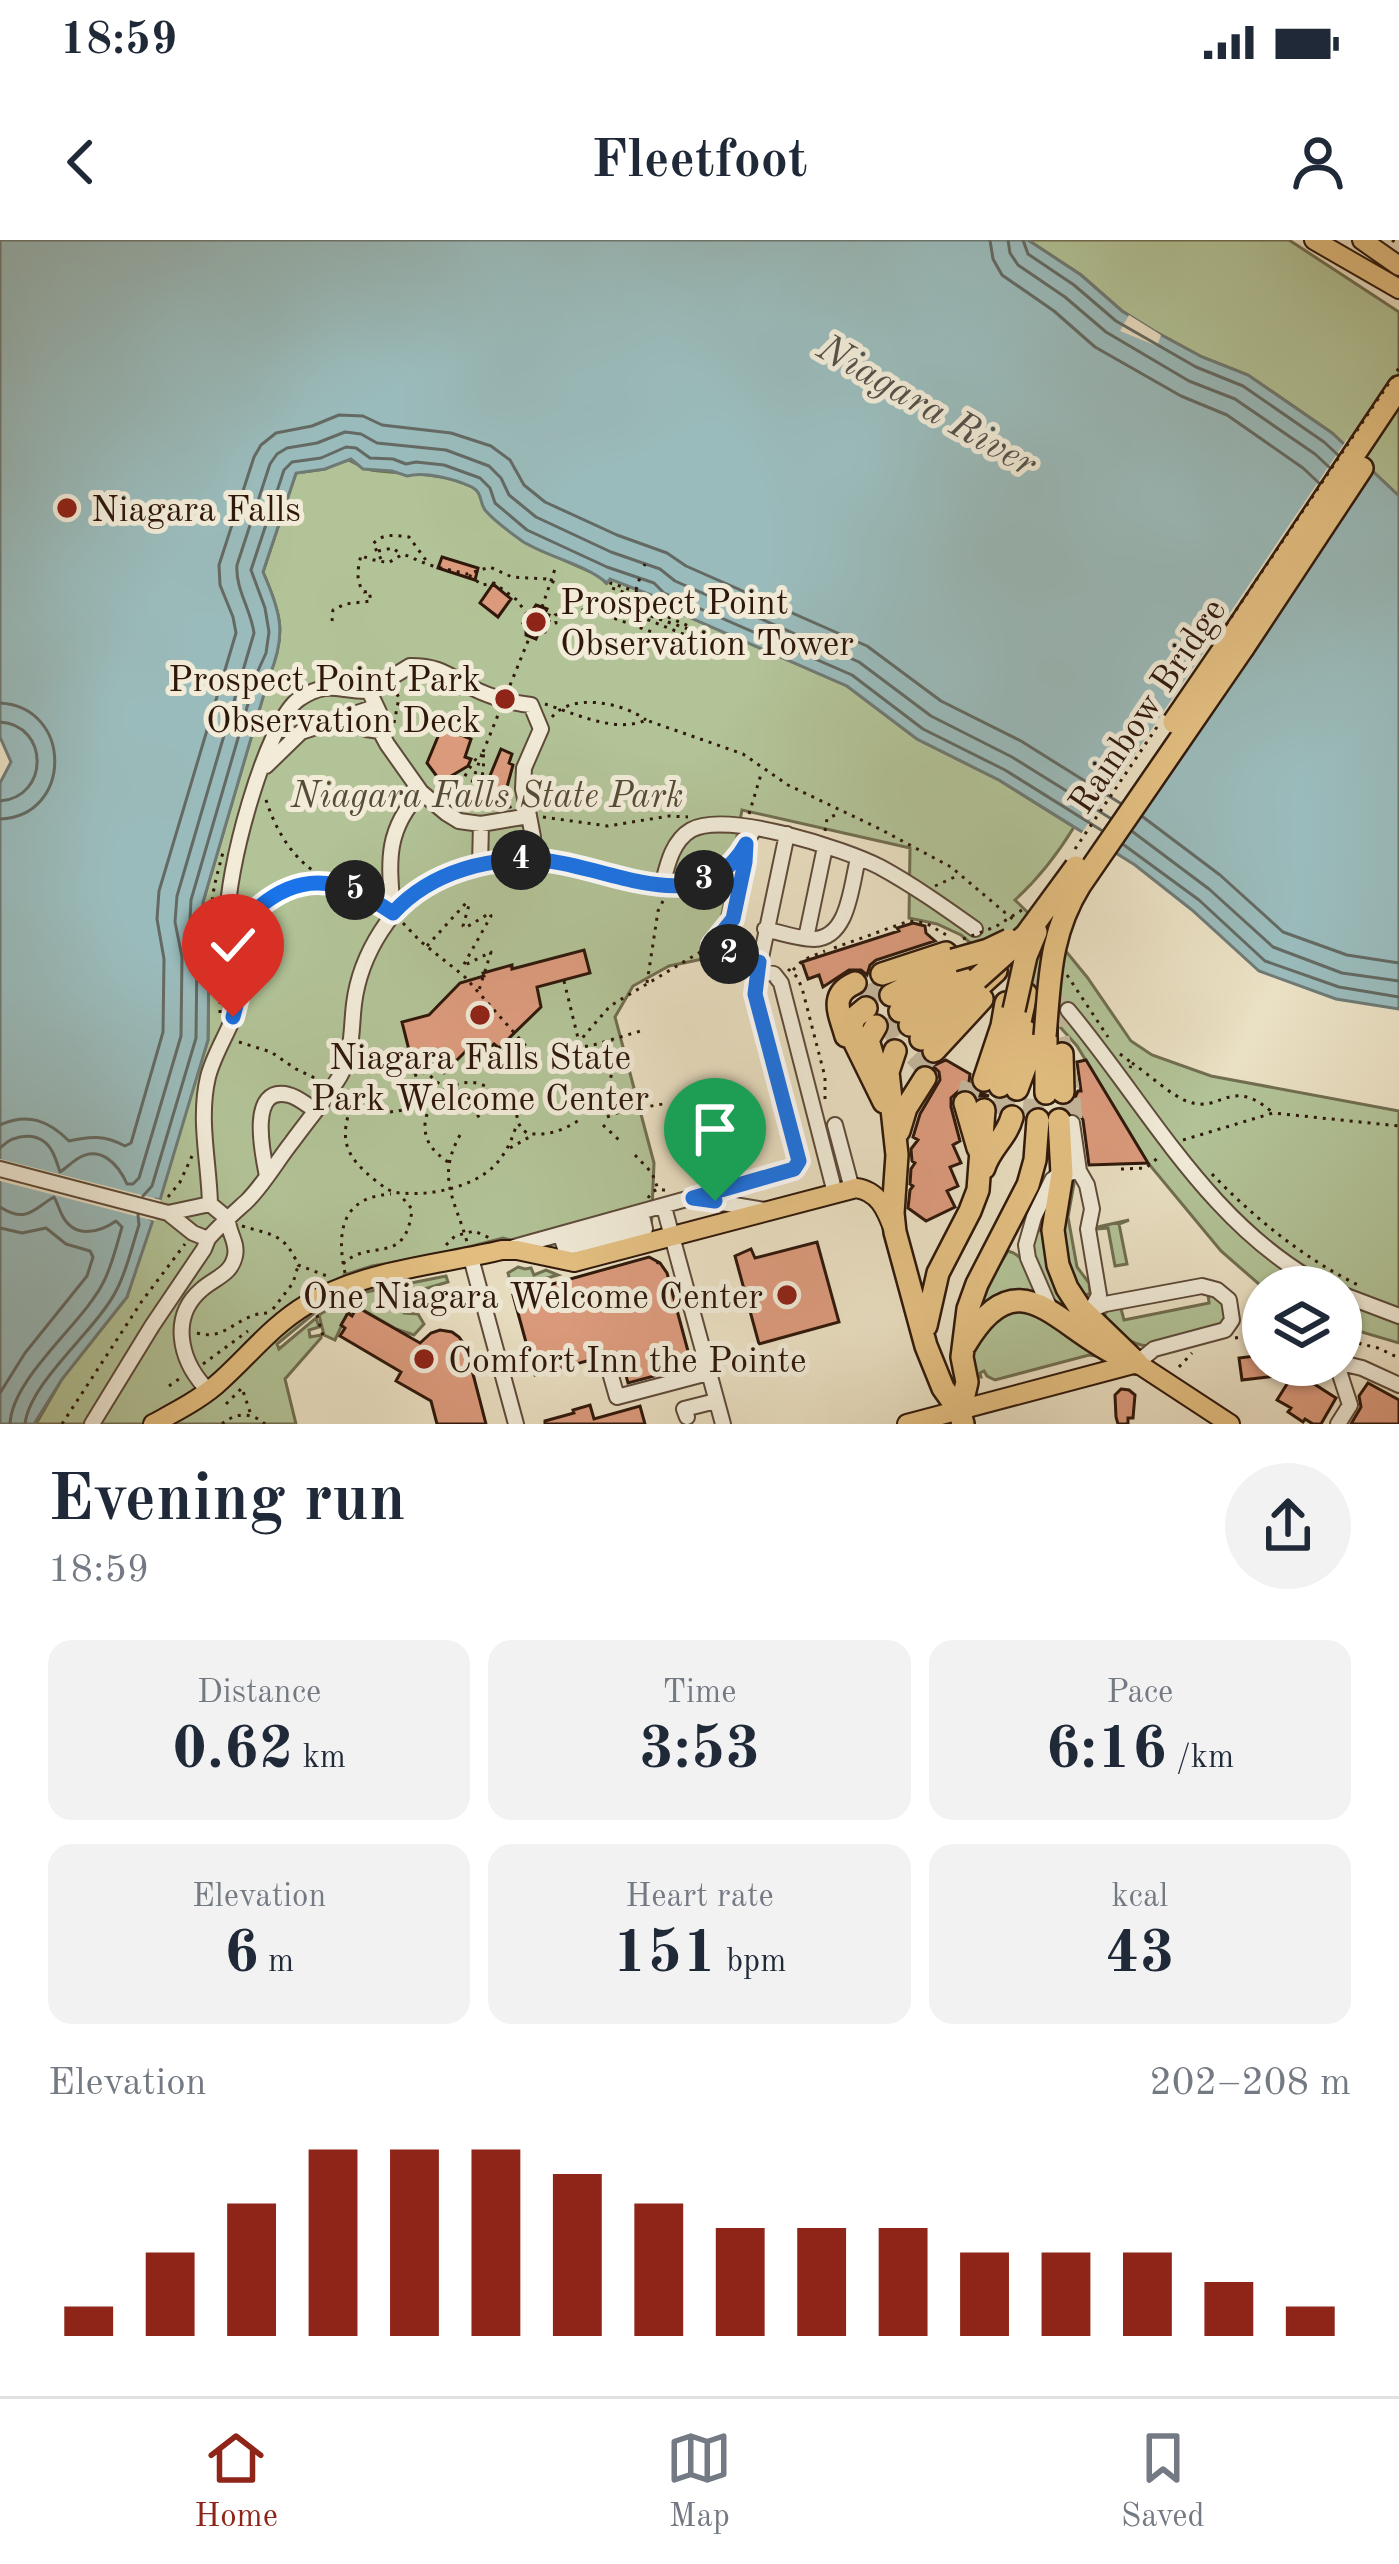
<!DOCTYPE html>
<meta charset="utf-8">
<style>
body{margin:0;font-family:"Old Standard TT",serif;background:#f2f2f3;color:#1f2937;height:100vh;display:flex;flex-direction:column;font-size:45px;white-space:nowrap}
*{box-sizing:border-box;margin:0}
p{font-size:39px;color:#747a83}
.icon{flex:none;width:66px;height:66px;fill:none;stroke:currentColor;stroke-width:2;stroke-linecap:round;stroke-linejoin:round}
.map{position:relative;height:1184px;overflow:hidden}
.sheet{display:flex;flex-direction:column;background:#fff;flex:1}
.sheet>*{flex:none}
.tools{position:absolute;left:1242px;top:1026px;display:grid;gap:24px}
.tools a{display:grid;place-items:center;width:120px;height:120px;border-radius:50%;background:#fff;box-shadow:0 3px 9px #0004;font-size:60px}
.pin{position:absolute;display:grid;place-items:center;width:102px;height:102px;color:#fff;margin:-123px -51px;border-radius:50% 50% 50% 0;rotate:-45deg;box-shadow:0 0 12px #0007}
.pin .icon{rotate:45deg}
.km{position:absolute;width:60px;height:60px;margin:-30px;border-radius:50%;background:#222;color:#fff;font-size:33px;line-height:60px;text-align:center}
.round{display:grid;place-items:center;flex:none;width:126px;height:126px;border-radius:63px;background:#f2f2f3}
.overview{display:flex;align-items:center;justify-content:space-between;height:204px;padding:0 48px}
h1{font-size:66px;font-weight:700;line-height:90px}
.stats{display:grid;grid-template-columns:repeat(3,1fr);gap:18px;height:204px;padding:12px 48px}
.stats div{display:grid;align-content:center;border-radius:24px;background:#f2f2f3;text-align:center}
.stats b{font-size:60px;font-weight:700}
.stats small{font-size:33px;font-weight:400}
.stats p{font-size:33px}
.chart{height:336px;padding:24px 48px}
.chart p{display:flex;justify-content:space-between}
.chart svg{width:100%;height:216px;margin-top:12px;stroke:#8f2418;stroke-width:6}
.status{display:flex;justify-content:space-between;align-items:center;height:84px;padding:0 60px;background:#fff;direction:ltr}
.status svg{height:33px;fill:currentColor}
header{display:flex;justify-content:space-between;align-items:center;height:156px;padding:0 48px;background:#fff;font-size:54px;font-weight:700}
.dock{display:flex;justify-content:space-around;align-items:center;height:168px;border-top:3px solid #e0e1e3;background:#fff;font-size:33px;color:#747a83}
.dock a{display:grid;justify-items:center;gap:6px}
.dock .selected{color:#8f2418}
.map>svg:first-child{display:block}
.green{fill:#b2c397;stroke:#706e51;stroke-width:3}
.water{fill:#9abbbb;stroke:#6f7a75;stroke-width:3}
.pier{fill:#eae0c3}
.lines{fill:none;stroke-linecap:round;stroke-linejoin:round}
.shore{stroke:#646a63;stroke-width:3}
.building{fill:#dc9b7d;stroke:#2f180b;stroke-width:3}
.minor-tunnel{stroke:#c5b89e;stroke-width:14;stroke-dasharray:14 7;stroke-linecap:butt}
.highway-tunnel{stroke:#c5b89e;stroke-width:21;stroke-dasharray:21 10;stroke-linecap:butt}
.minor-casing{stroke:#5e4a39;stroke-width:18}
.major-casing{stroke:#2f180b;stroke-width:22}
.highway-casing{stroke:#2f180b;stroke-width:26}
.path{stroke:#2f180b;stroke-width:3;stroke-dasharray:3 6;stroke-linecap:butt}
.minor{stroke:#f1ebd8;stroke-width:14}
.major{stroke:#e5c082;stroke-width:18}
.highway{stroke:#e5c082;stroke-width:21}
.highway-bridge-casing{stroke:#2f180b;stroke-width:26;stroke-linecap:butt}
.path-bridge{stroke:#2f180b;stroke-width:3;stroke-dasharray:3 6;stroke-linecap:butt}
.highway-bridge{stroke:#e5c082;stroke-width:21}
.route-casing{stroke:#fff;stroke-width:24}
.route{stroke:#1a73e8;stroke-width:15}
.poi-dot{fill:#8f2418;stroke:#f1ebd8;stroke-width:4.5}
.labels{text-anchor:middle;stroke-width:10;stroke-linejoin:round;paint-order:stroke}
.poi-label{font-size:36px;fill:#2f180b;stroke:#f1ebd8;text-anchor:start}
.street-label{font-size:36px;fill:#2f180b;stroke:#f1ebd8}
.park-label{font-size:36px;font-style:italic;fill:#564b35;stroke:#f1ebd8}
.water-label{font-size:39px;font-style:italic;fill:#545149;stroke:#f1ebd8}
</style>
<div class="status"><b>18:59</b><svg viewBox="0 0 49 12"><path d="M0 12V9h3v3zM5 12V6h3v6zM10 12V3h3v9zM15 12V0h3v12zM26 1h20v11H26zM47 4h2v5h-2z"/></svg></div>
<header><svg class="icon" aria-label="back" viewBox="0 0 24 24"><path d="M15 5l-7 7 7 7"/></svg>Fleetfoot<svg class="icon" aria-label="person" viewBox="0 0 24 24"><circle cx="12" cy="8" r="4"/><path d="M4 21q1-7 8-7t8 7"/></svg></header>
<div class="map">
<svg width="1399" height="1184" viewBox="0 0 1399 1184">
<rect width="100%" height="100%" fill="#eae0c3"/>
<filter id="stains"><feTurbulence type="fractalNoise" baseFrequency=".00167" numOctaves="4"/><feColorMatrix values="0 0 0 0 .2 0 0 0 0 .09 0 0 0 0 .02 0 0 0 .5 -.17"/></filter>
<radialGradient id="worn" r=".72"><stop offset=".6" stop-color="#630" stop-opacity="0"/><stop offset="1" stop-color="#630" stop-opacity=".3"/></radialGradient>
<path class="green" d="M1028 0H1289L1399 72V256L1332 193 1248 135 1202 117 1154 91 1122 71 1081 35Z
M346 219C355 222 361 228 371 230 404 235 440 231 472 247 483 253 482 267 492 276 524 304 560 319 598 335L606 343 609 338 652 355 651 360 847 446 917 499 999 540 1074 587C1057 615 1039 638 1015 660L1060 704 1087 737 1131 801 1152 815 1211 836 1399 871V1103L1341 1086V1047H1265L1260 1045 1221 1011 1148 923 1077 806 1028 751 961 695 937 684 909 678 910 608 742 570 720 685 746 710 669 726 633 746 615 777 654 923 651 994 563 1014 503 998 441 1014 372 1026 344 1035V1039L295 1081 323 1066 277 1104 279 1109 316 1078 319 1087 309 1090 310 1097 321 1095V1098L285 1139 296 1184H36L62 1139 127 1057 208 800 209 714 202 679 203 662 269 436C287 394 281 373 263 332L296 233 325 229Z
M1071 938H1075L1068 977 1077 1027 1089 1043 1090 1053 1084 1056 1081 1054 1061 1005Z
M1129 980 1119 984 1127 1024 1115 1026 1108 988 1098 989 1097 987Z
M1041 990 1044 992 1073 1072 1055 1066 1033 1021 1031 995Z
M1008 1011C1027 1015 1030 1038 1037 1054L978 1073 983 1052Z
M518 1027 525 1029 531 1028 534 1035 546 1030 558 1035 512 1048 508 1033Z
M446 1036 448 1042 397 1057 404 1073 418 1074 424 1084 414 1095 396 1089 358 1067 352 1076 347 1074 335 1100 324 1095 319 1075 351 1055Z
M1210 1052 1227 1067 1224 1085 1148 1106C1132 1105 1115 1093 1105 1081V1070L1120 1065 1124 1080 1209 1063 1208 1054Z
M1024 1066 1095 1110 1096 1116 1089 1115 995 1140 987 1136 984 1131 980 1133 981 1137H974L969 1113 992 1076Z"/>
<path class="water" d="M0 0H1028L1081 35 1122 71 1154 91 1202 117 1248 135 1332 193 1399 256V769L1336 759 1259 731 1192 670 1135 625 999 540 917 499 847 446 650 360 651 355 610 339 607 343C583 323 549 318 522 301 511 293 494 281 485 270 479 262 483 253 472 247 455 239 425 231 407 236L392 231 363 229 351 219 325 229 296 233 263 332C281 373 287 394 269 437L203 662 202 679 209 714 208 800 160 960 156 959 150 979 153 980 127 1057 62 1139 34 1184H0V543L11 522 0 497Z"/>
<path class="pier" d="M1129 75 1161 95 1157 106 1120 91Z
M1347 199 1374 224 1109 616 1079 597Z
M0 919 161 960 155 981 0 941Z"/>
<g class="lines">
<path class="shore" d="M990 0 993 19 1002 35 1054 71 1095 107 1181 156 1227 175 1303 228 1319 243
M1008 0 1010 13 1018 25 1065 57 1106 92 1189 141 1235 159 1315 214 1329 227
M1023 0 1028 14 1074 45 1116 81 1196 127 1243 146 1324 202 1338 215
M0 463C73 467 73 576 0 579
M0 482C49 485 50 557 0 561
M1143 577 1220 635 1283 692 1347 715 1399 723
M1133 592 1209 649 1273 707 1342 733 1399 741
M1124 605 1199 660 1265 721 1339 747 1399 757
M0 885C28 872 49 881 69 901 90 896 105 895 125 906L131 903 163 792 164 719 157 679 159 651 236 393 233 377 220 345 219 325 254 217 261 205 276 193 312 186 339 175 363 176 382 185 451 193 491 206 510 220 524 245 545 262 617 295 667 313 686 326 867 406 941 461 1021 501 1120 563
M0 908C15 893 42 890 53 913 56 919 58 926 60 932 66 928 71 923 77 919 100 904 118 924 127 944H133L139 938 181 796 182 717 175 682 177 656 254 393C251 370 235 348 237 325L270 224 277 214 287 208 317 203 345 192 361 194 377 203 446 210 489 226 501 238 509 255 536 277 611 312 660 329 675 341 859 422 931 476 1012 517 1110 578
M143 956 152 946 196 798 197 716 190 680 191 660 257 433 266 413 269 392 265 368 251 330 284 230 292 222 321 218 346 207 356 208 370 218 393 219 406 224 416 222 444 225 480 238 490 248 495 263 527 290 607 327 654 343 664 353 852 435 923 489 1005 530 1101 590
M0 967C27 984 33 969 54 957 57 962 59 969 62 975 74 999 99 993 116 981L122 987C117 1004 112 1025 104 1041 84 1083 12 1137 10 1184
M0 988 22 993 46 988 66 1004 90 1011 93 1017 87 1036 25 1113 0 1153
M25 1184C30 1141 98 1089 117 1049 127 1030 132 1006 139 985L138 975"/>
</g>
<path class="building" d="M442 317 478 328 475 340 438 328Z
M493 344 511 359 498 377 480 363Z
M536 365 547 369 545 374 549 375 547 380 549 381 545 392 538 394 536 399 526 395V384L523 383 527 373 530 374Z
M442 487 471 499 465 517 471 519 468 526 441 542 427 523Z
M501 509 512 514 509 523 513 525 505 554 510 567 498 570 487 543Z
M913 683 925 686 926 693 935 701 876 720 870 725 867 735 861 730H849L823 747 819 735 808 739 802 722 899 691 897 688Z
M584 710 590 733 537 747 541 767 499 808 494 804 478 820 467 810 444 833 426 815 411 818 402 782 429 775 460 743 484 736 483 733 512 725V729Z
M946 820 970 834 969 842 974 851 989 856H978L970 849 962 848 951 858V867L960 901 953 905 961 923 950 927 958 946 947 951 955 967 926 981 908 968 910 950 913 946 910 944 911 929 915 923 912 921 911 909 918 900 913 897 920 874 940 840 939 832 933 826Z
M1086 820 1148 923 1089 925 1083 880 1080 875 1065 867 1072 864 1078 851H1081L1077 822Z
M817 1002 839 1082 759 1104 735 1016 751 1009 755 1018Z
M649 1017 660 1023 667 1033 692 1126 628 1143 620 1112 535 1135 513 1055Z
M357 1067 420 1103 431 1093 440 1090 452 1092 459 1097 466 1107 486 1184H437L431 1161 396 1141 401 1132 340 1096 345 1088 341 1085 348 1073 352 1076Z
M1263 1115V1125H1285L1286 1135 1242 1140 1239 1118Z
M1299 1125H1306L1314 1131 1308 1140 1336 1158 1321 1184H1313L1305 1179 1303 1182 1288 1172 1291 1168 1277 1160Z
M1368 1143 1399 1160V1184H1351L1361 1167 1359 1156Z
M1121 1149 1129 1150 1135 1155 1133 1178H1128V1184H1118L1116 1177 1115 1155Z
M590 1165 594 1179 640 1166 645 1184H545V1181L574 1173 573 1170Z"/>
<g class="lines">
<path class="minor-tunnel" d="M1019 727 1068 770"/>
<path class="highway-tunnel" d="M861 759 887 747
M1053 767 1069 848 1072 879
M882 794 905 778
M914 830 934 811
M965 863 974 836
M1001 875 1008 848
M1032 880 1035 852"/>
<defs>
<path id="minor" d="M410 426C436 426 444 432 465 444 484 455 509 463 531 465L541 489 524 528 523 549 529 576 481 584 459 581 446 573 421 552 387 504 380 491 379 472 369 451Z
M342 479 366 489 380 491
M266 526 301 492 375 467
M527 620 533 597 529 576
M480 625 481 584
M662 646C667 626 672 601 691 590 726 570 845 609 880 627 913 645 944 667 975 689
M393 673C389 623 384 591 421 552
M765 689C781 693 799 699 814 699 849 698 851 645 858 619
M806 698 825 607
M757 731 774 734 781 743 835 953
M1068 770C1149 867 1209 986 1325 1047
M1072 883 1079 931 1087 945 1092 969 1088 989 1099 1055 1091 1070
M835 885 852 949
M0 929 168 973 193 993 208 999
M267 936C263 916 247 844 289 855 298 857 308 866 315 870
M704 960 765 970
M210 964C209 922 198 879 208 837 216 805 241 777 241 743 242 721 230 702 228 681 224 638 266 482 299 459 329 439 339 452 369 451
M664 967 723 1184
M168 973 210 964
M643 980 645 989 565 1008 563 1002Z
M514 1007 791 930 798 926V912L754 751 787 594
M471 1018 516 1184
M1341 1054 1399 1076
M1051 1071 1028 1018 1026 1005 1034 977 1052 940 1058 935 1079 931
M1083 1074 1105 1064 1202 1046 1217 1050 1229 1060 1232 1080 1225 1090 1154 1109 1137 1123
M1341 1123 1362 1128 1399 1145
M1337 1125 1350 1165 1338 1184
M611 1136 617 1157 708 1133
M204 1146C180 1119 170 1077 201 1050 214 1038 231 1035 235 1016 238 1002 228 993 228 979L210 964
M687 1177 684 1169 716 1161
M92 1184 152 1086 204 1009 208 999C220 985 234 973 247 961 264 944 277 921 292 902 308 880 326 859 340 836 353 814 351 789 354 764 360 715 392 662 436 639 472 621 523 615 562 623 616 633 689 671 735 620 743 611 748 599 754 589"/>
<path id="major" d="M1314 0 1399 49
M1362 0 1399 26
M153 1184C175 1172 197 1161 216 1145 247 1118 271 1086 306 1065 363 1030 438 1025 502 1010H517L574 1022 856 948C878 951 886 969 893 988
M907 1184 1137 1123 1230 1184"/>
<path id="highway" d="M1228 403 1399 147
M1243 408 1362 228
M882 734 946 713
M891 755 938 731
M866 768 854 778 852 786 855 803 884 862
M900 771 959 730 986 719
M910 785 959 742
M846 796C840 774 828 755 855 743
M921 799 996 731
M895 811 888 832 897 915 893 973 895 992 926 1106 943 1148 960 1172 963 1184
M934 811 982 759
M1062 814 1063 852
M875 824 868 800 876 786
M984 840 1002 786 1006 763
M1000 846 1018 791 1026 754
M1017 849 1027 822V792
M1046 853V782
M965 863 978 908
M1059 880 1062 934 1053 990 1058 1025 1067 1048 1080 1068 1137 1123
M899 891 906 868 925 838
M984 928C990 908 1007 897 1012 877
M926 1086 938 1033 970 971 978 950 984 870
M965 1105C1019 1014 1056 1087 1120 1116
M960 1172 967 1142 962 1117 968 1069 977 1044 1028 945 1035 920 1038 880"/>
</defs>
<use href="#minor" class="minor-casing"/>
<use href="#major" class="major-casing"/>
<use href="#highway" class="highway-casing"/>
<path class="path" d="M1392 0 1399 5
M378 311 393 308 400 314
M381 319 373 304C382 293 396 295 409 297L428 323
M644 326 645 324
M469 335 482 345 494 343 517 360 526 373
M632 355 609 347 611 343 649 356 648 361 638 357 636 363 700 391 696 405 667 396
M589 356 688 396 691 390 630 369 641 334
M589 369 652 392
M332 381 333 370 345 364 371 361 369 351 364 352C355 341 358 328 361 315 371 321 378 320 388 323L403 314 429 325 467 334 490 327 512 337 546 339 585 355 588 369 555 375 556 383 548 384
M545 464C574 473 616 494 646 480L743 514 788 545 880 589 951 627 1015 681
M552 477C572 452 624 463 646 480
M394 483 399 458 396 452
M448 557C464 545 467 526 481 514
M266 560C276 591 294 622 324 637 342 646 361 651 377 662
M463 568 482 514
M479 571C477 550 486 532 483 512
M749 574 762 531
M543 577 608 586 669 576 688 577
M825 591 827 579 839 573
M935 646 959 635
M244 683C270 651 295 646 335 643
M403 683 420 701 464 736 534 815
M216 696C207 663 215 644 223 612
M712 705 738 718 750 720
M427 706 466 663 469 665 463 686 465 688 490 673 491 676 463 726 491 712 479 750
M834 708 909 681 926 683 948 696
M788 729 797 737 802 748 825 837V861
M793 730 803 720 825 711
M1067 735 1108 797
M564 741 578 798
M647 743 658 671 664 659
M220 773 221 711
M471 783 483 780 494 772
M239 802 271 812 296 829 321 841
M576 807 590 806 644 790
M571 811 610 766 712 705 733 679 744 631
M1120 814 1132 823 1130 828
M1132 823C1150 835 1170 855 1189 862 1222 873 1230 836 1272 872
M564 844 579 859
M528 851C516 863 511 882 527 893 547 897 564 890 581 879
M345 855 353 861C338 900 345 916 376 941 384 947 391 953 401 953 431 956 475 947 496 924 507 912 513 897 517 883
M599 862C612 843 616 824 611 801
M356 863C385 881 396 867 427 868
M431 863 414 848 413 836 426 832 444 848
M477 877 488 869 520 859
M607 877 622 871 663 864
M603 885 619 900
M460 895C436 938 455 959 467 1002
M1183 900 1273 873 1399 886
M510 908 533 895
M635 915 652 933 658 949
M448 922C440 916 432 910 428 901 414 869 451 832 483 845 492 849 498 856 505 864
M1121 929 1146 928 1161 915
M1212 934C1255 979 1306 1020 1362 1047
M168 957 180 942 192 916
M648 958 652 952 658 949 669 951
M242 986C271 995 285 993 298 1025L327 1036
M446 1005 455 996 474 991 490 998
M343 1024C370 997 406 1028 412 969L400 955
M657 1024 658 1022
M345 1033C336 991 342 957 391 954
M273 1069 293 1043 298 1026
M317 1075 323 1096
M197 1093C227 1102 238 1072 270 1073
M1235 1098 1263 1094
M1341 1099 1378 1108 1399 1118
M203 1124 248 1091
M1179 1127 1192 1113
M169 1146 179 1139
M226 1164 242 1148 251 1175
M62 1184 142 1061 185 1004
M222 1184C236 1172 251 1172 265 1184"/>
<use href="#minor" class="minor"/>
<use href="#major" class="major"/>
<use href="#highway" class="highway"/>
<defs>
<path id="highway-bridge" d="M1174 482 1228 403
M953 720 988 710 1009 700
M977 739 1026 695 1076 627
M1014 770 1026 716 1036 692
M1045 796C1050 740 1049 695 1080 645L1243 408"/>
</defs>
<use href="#highway-bridge" class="highway-bridge-casing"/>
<path class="path-bridge" d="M542 367 556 326
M1226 385 1399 128
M483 512 530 396
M1075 609 1157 487
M963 699 995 687 1022 670"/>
<use href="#highway-bridge" class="highway-bridge"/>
</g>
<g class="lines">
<defs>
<path id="route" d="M233 777 242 742 231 697C241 688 248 676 258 668 306 627 347 642 393 673 431 631 493 615 548 621 612 628 702 682 746 604L745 622 733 679 712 705 738 718 759 722 755 754 799 921 794 929 693 958 715 961"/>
</defs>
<use href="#route" class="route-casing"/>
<use href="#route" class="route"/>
</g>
<g class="poi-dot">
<circle cx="67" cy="268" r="12"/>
<circle cx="536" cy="382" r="12"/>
<circle cx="505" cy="459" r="12"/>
<circle cx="480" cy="775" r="12"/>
<circle cx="787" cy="1055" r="12"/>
<circle cx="424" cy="1119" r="12"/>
</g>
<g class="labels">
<g class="poi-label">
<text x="91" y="281">Niagara Falls</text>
<text x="560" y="374">Prospect Point<tspan x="560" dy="41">Observation Tower</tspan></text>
<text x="481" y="451" text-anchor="end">Prospect Point Park<tspan x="481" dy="41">Observation Deck</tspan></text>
<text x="480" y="829" text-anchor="middle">Niagara Falls State<tspan x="480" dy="41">Park Welcome Center</tspan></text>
<text x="763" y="1068" text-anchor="end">One Niagara Welcome Center</text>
<text x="448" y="1132">Comfort Inn the Pointe</text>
</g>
<g class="street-label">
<text transform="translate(1146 465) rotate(-56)" y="13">Rainbow Bridge</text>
</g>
<g class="park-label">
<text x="487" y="567">Niagara Falls State Park</text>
</g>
<g class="water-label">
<text transform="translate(928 164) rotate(30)" y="14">Niagara River</text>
</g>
</g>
<rect width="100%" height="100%" filter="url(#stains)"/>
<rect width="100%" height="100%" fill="url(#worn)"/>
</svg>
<div class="tools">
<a><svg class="icon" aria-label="layers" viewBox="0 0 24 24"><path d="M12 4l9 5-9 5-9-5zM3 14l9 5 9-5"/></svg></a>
</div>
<div class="pin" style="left:715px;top:961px;background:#1e9e55"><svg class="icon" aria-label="arrive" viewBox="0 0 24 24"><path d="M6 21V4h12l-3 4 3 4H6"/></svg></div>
<div class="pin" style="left:233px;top:777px;background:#d93025"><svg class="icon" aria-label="check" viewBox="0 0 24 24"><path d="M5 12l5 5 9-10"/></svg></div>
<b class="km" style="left:729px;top:714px">2</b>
<b class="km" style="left:704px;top:640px">3</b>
<b class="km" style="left:521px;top:620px">4</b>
<b class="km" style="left:355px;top:650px">5</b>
</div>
<section class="sheet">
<div class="overview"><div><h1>Evening run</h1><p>18:59</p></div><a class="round"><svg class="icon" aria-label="share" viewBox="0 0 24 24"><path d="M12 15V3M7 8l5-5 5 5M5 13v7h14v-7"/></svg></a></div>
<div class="stats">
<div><p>Distance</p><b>0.62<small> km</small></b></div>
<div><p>Time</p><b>3:53</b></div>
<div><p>Pace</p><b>6:16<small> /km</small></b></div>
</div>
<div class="stats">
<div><p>Elevation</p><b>6<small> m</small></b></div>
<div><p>Heart rate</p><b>151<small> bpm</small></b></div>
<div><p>kcal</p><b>43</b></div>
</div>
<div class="chart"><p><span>Elevation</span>202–208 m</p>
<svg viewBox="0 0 160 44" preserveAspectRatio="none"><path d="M5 44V38M15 44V27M25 44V17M35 44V6M45 44V6M55 44V6M65 44V11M75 44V17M85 44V22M95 44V22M105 44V22M115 44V27M125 44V27M135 44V27M145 44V33M155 44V38"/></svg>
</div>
</section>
<nav class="dock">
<a class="selected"><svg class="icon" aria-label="home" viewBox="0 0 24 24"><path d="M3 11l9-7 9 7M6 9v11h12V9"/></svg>Home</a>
<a><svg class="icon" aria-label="map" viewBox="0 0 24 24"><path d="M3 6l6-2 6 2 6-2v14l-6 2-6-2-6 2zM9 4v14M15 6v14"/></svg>Map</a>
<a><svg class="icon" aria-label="saved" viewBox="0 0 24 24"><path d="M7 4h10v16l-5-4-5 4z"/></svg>Saved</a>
</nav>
